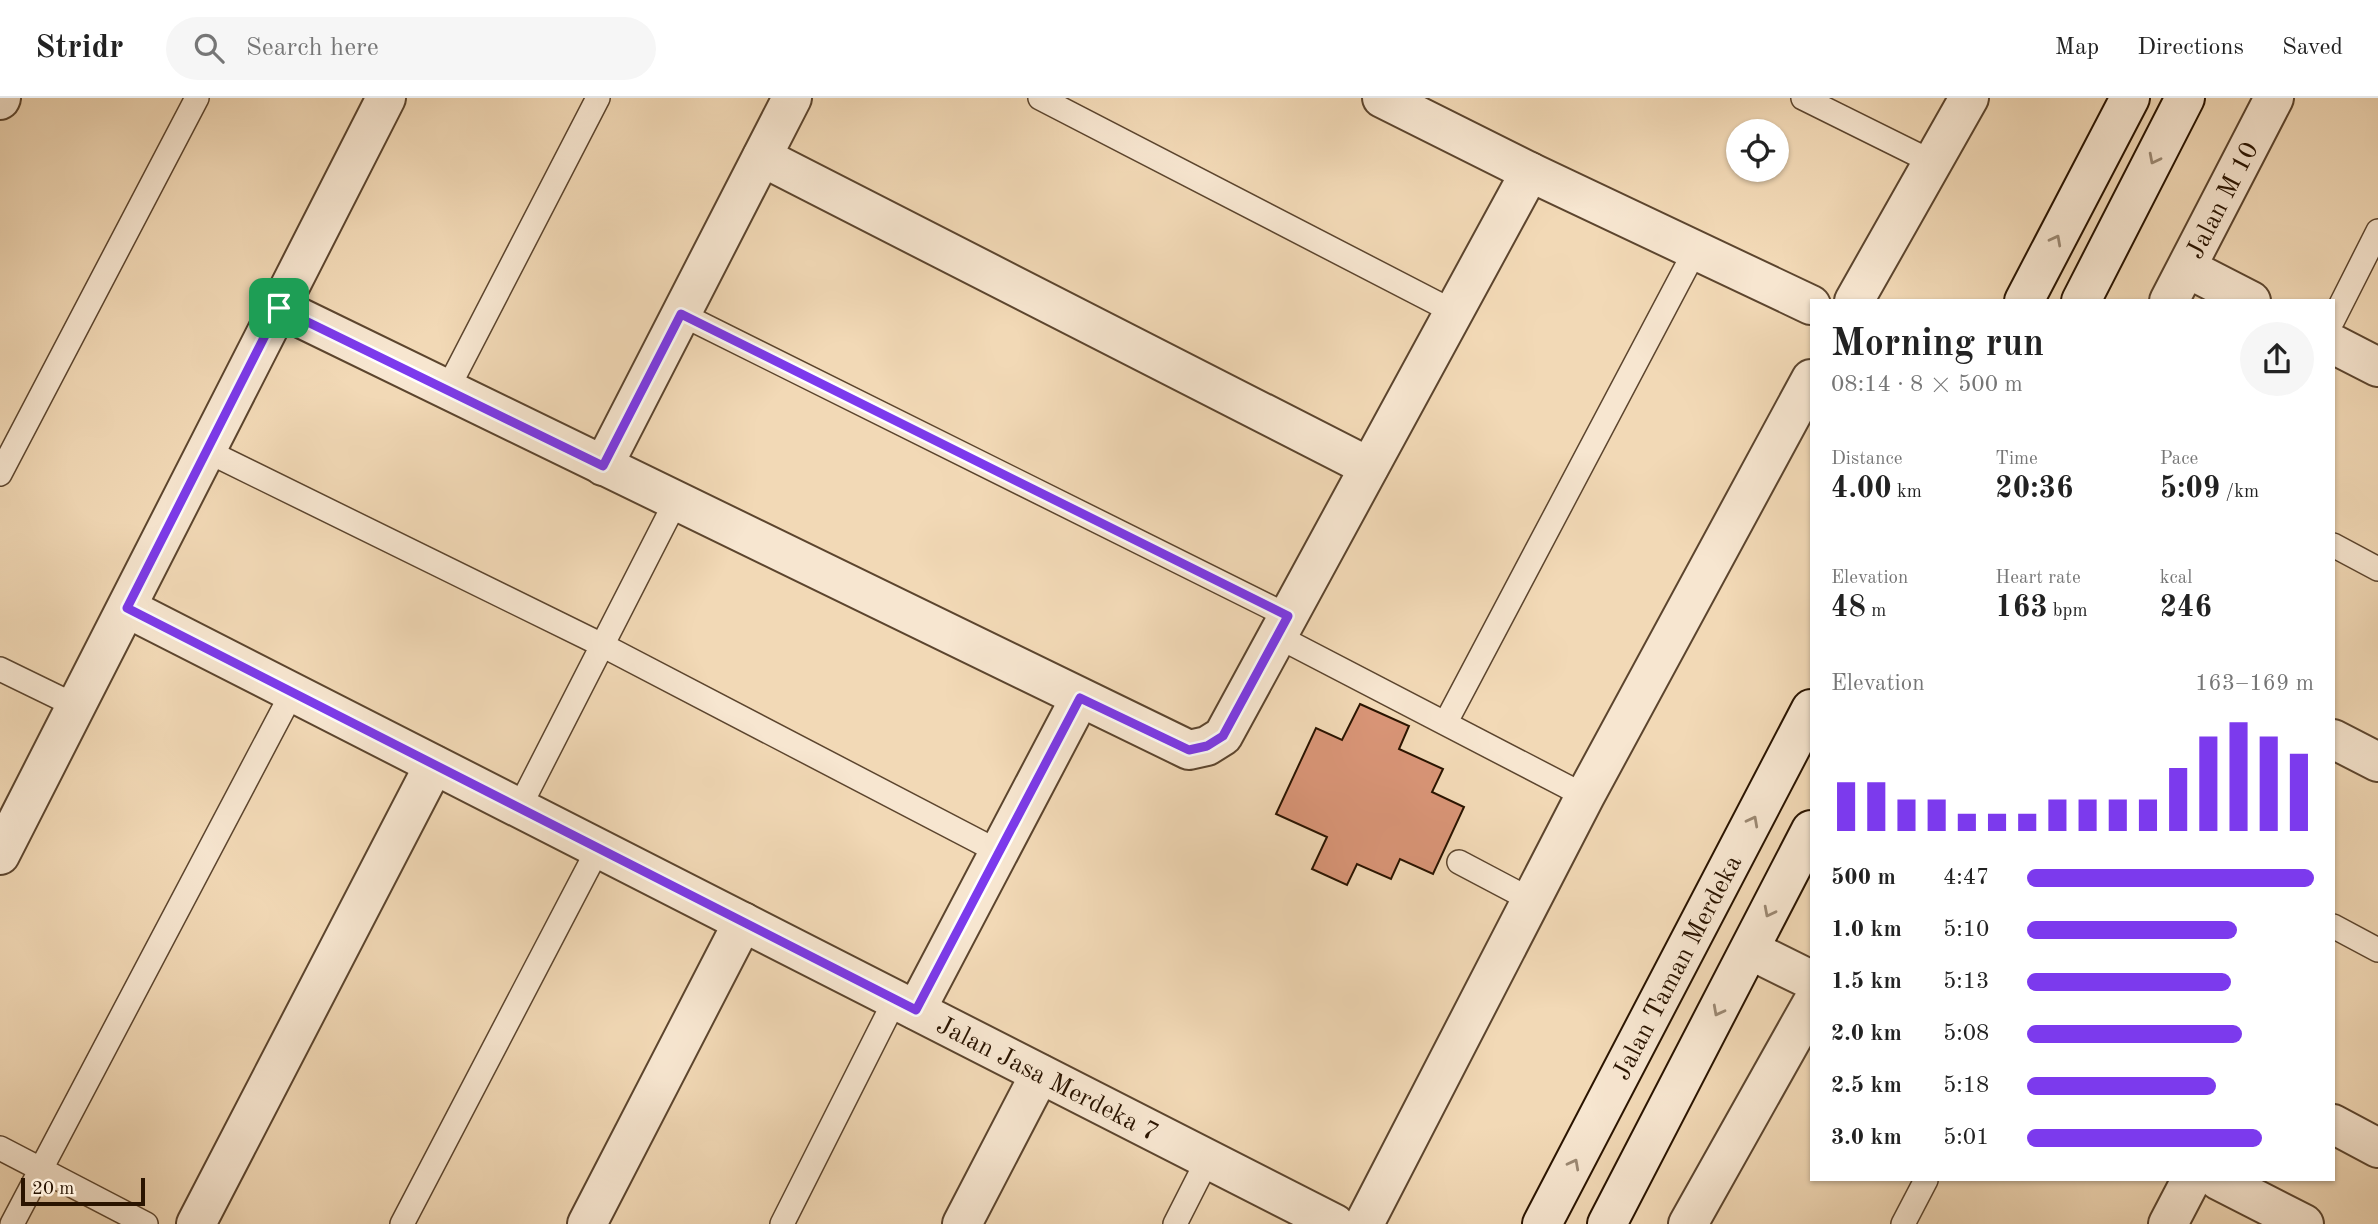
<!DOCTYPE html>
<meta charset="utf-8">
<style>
body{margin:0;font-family:"Old Standard TT",serif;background:#f6f6f6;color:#222;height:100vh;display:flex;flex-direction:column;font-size:26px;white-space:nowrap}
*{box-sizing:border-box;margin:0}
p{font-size:23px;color:#767676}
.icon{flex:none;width:38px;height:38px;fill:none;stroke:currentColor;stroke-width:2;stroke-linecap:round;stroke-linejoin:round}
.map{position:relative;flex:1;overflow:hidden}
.drawer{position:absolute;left:1810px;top:201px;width:525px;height:882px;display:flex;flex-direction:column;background:#fff;border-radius:0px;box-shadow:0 2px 5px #0004}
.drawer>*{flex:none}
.fabs{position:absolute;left:1726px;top:21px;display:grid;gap:14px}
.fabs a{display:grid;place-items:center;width:63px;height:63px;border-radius:50%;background:#fff;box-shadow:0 2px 5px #0004;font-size:35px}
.scale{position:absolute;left:21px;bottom:18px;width:124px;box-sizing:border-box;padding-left:7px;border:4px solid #2a1400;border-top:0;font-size:19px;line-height:24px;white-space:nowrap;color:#2a1400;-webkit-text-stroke:5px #f7e6d0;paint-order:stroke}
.pin{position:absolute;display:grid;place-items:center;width:60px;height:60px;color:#fff;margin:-30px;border-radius:14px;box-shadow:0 4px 10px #0006}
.round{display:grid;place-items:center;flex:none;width:74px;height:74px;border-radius:37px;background:#f6f6f6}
.head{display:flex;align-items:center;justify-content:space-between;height:119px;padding:0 21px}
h1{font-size:38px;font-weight:700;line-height:52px}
.metrics{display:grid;grid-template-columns:repeat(3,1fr);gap:10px;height:119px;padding:7px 21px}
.metrics div{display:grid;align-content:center}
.metrics b{font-size:30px;font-weight:700}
.metrics small{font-size:19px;font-weight:400}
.metrics p{font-size:19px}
.chart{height:196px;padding:14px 21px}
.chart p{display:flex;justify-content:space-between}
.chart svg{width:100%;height:126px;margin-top:7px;stroke:#7c3aed;stroke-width:6}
ul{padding:0 21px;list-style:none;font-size:23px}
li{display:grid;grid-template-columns:112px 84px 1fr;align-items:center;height:52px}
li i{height:18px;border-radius:9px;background:#7c3aed}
header{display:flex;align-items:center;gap:42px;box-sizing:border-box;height:98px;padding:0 35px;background:#fff;border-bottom:2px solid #e0e0e0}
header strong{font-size:33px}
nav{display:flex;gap:38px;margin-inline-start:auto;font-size:24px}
.search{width:490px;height:63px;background:#f6f6f6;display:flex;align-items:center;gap:18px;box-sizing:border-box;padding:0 24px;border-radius:38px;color:#767676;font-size:26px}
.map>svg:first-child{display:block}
.building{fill:#d99577;stroke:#2a1400;stroke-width:2}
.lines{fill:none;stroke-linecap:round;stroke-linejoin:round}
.service-casing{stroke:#5c452e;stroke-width:26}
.minor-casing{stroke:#5c452e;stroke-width:42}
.tertiary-casing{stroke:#5c452e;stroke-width:42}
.secondary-casing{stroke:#2a1400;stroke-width:42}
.service{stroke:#f7e6d0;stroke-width:23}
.minor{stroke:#f7e6d0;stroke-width:38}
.tertiary{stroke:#f7e6d0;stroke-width:38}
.secondary{stroke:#f7e6d0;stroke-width:38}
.oneway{stroke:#9b8872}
.route-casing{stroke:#fff;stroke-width:14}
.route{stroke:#7c3aed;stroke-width:9}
.labels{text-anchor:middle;stroke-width:5;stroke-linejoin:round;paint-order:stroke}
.street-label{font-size:26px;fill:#2a1400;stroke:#f7e6d0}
</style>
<header>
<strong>Stridr</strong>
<div class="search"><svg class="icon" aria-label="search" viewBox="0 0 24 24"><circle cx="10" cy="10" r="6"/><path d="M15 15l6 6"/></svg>Search here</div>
<nav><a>Map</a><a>Directions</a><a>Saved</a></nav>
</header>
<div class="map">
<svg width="2378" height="1126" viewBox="0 0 2378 1126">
<rect width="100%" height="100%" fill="#f2d9b6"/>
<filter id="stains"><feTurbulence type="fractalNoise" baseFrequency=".00286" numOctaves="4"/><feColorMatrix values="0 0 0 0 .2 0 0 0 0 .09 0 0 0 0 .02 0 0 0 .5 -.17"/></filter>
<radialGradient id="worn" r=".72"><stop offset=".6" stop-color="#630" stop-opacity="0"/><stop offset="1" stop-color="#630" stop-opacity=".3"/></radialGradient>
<path class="building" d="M1360 606 1409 628 1399 651 1443 671 1432 694 1464 709 1433 776 1400 761 1391 781 1357 766 1347 787 1312 771 1327 739 1276 716 1316 630 1342 642Z"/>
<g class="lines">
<defs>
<path id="service" d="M1040 0 1454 214
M1803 0 1932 64
M681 216 1288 518
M2333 222 2378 133
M447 292 598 0
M207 353 602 547 999 754
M0 376 197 0
M2333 447 2378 471
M1277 538 1585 698
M0 571 76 608
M1446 624 1696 151
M519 710 676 403
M1459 764 1531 802
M2333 828 2378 852
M0 1050 146 1126
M12 1126 292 595
M402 1126 598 751
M782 1126 895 902
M1175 1126 1208 1061
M1903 1126 1926 1082"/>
<g id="minor">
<path d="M1382 0 1530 74 1811 207"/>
<path d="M0 2 1 0"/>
<path d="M762 59 1369 369"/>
<path d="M2187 170 2251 203"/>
<path d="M1854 203 1969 0"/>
<path id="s1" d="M2169 203 2274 0"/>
<path d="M280 210 1189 652 1207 648 1223 638 1530 74"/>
<path d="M2333 246 2378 269"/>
<path d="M603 368 792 0"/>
<path id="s2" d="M127 510 1335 1126"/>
<path d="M2333 641 2378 664"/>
<path d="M0 757 386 0"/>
<path d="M916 912 1080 600"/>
<path d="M2333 1026 2378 1050"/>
<path d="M196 1126 434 667"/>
<path d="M587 1126 743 824"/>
<path d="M962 1126 1040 976"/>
<path d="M1364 1126 1585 698 1811 281"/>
<path d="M1688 1126 1811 907"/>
<path d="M2168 1126 2191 1082"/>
</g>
<path id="tertiary" d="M1750 852 1811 882
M2218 1082 2304 1126"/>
<g id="secondary">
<path d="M2024 203 2130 0"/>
<path d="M2081 203 2185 0"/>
<path id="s3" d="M1542 1126 1811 611"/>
<path d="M1607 1126 1811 732"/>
</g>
</defs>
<use href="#service" class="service-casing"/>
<use href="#minor" class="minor-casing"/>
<use href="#tertiary" class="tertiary-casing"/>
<use href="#secondary" class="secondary-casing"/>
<use href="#service" class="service"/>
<use href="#minor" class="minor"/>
<use href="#tertiary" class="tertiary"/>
<use href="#secondary" class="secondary"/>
</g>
<defs><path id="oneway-chevron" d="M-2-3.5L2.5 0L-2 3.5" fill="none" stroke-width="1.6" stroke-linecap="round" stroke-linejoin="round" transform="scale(1.75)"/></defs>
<g class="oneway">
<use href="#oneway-chevron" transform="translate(2154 61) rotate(117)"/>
<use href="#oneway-chevron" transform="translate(2056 142) rotate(-62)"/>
<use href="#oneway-chevron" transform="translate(1753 723) rotate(-62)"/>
<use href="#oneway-chevron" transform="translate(1769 814) rotate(117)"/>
<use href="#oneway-chevron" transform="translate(1718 913) rotate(118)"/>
<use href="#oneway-chevron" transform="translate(1574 1066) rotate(-62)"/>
</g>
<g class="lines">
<defs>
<path id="route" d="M279 210 603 368 681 216 1288 518 1223 638 1207 648 1189 652 1080 600 916 912 127 510Z"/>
</defs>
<use href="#route" class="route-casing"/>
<use href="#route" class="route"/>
</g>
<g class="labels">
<g class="street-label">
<text dy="9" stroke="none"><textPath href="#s1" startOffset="114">Jalan M 10</textPath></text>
<text dy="9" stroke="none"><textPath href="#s3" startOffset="290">Jalan Taman Merdeka</textPath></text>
<text dy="9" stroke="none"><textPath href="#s2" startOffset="1034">Jalan Jasa Merdeka 7</textPath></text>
</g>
</g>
<rect width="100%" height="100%" filter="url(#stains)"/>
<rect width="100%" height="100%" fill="url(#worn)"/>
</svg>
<div class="fabs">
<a><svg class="icon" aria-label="locate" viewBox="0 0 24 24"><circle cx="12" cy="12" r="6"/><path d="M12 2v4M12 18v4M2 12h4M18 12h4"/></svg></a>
</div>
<div class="scale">20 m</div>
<div class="pin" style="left:279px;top:210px;background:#1e9e55"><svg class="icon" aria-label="arrive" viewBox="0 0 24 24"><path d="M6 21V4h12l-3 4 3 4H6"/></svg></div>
<section class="drawer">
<div class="head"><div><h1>Morning run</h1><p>08:14 · 8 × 500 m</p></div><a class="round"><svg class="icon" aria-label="share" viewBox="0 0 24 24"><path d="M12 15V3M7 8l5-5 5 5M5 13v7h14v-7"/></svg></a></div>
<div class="metrics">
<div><p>Distance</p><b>4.00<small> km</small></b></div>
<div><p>Time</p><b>20:36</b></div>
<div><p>Pace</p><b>5:09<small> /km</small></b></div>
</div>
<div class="metrics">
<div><p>Elevation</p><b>48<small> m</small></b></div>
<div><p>Heart rate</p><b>163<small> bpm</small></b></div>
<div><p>kcal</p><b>246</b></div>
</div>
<div class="chart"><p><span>Elevation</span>163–169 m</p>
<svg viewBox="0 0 160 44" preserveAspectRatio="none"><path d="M5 44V27M15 44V27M25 44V33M35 44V33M45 44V38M55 44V38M65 44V38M75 44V33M85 44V33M95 44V33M105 44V33M115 44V22M125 44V11M135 44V6M145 44V11M155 44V17"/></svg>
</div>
<ul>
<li><b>500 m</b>4:47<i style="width:100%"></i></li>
<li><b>1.0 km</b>5:10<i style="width:73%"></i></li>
<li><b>1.5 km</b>5:13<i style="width:71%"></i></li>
<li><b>2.0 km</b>5:08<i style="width:75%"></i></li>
<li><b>2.5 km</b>5:18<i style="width:66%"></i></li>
<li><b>3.0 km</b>5:01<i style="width:82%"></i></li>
</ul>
</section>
</div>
